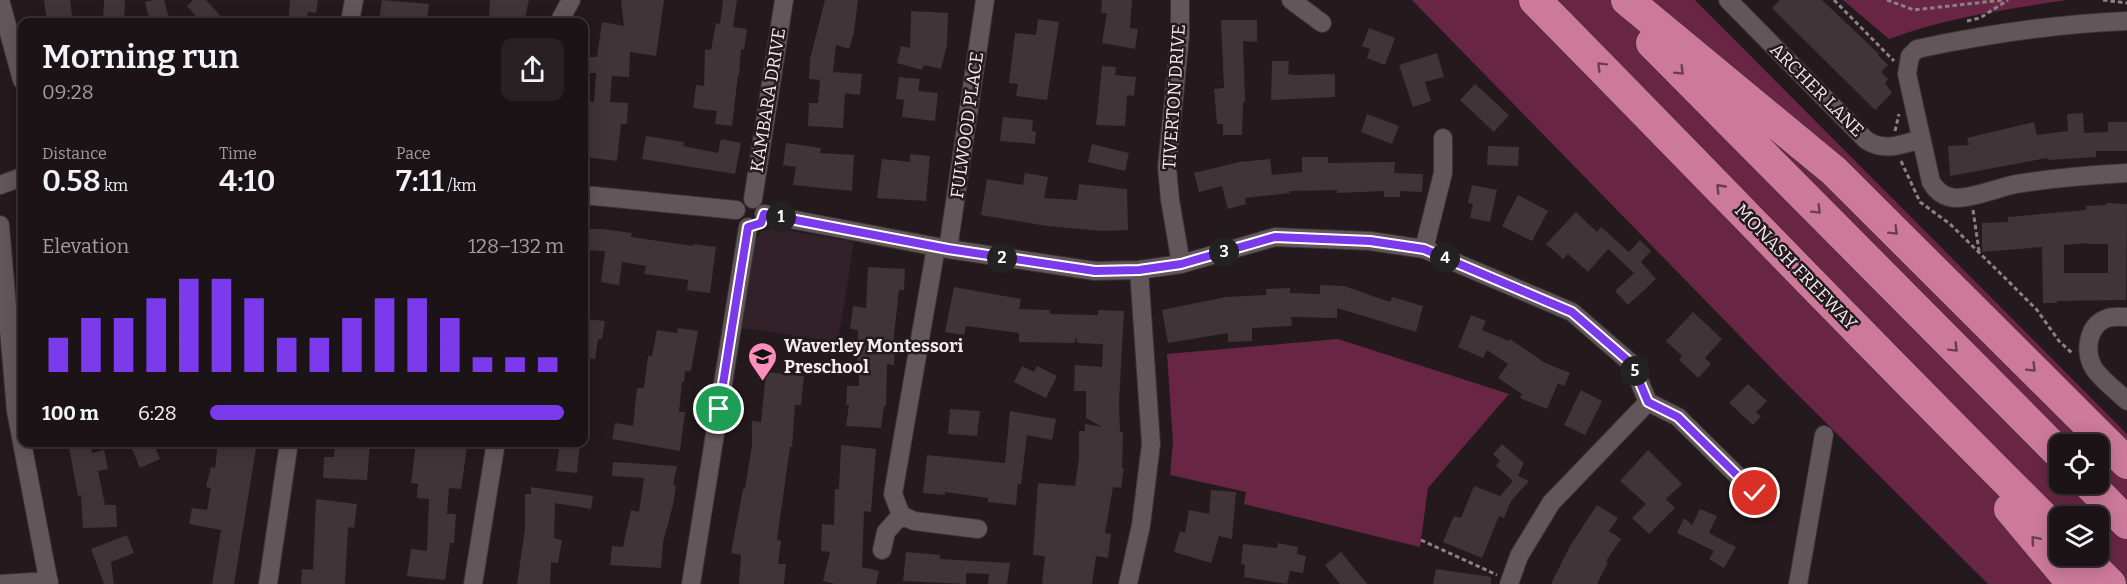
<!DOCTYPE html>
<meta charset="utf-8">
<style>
body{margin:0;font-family:Bitter,serif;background:#282023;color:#f1f3f6;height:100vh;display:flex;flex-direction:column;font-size:22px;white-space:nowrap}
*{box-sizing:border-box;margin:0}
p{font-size:20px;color:#a09ea1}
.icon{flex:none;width:33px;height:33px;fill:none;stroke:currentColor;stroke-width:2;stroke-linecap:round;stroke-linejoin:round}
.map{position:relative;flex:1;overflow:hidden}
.details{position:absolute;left:18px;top:18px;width:570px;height:429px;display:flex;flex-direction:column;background:#1b1316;border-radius:12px;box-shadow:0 3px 15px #0003,0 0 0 2px #393235}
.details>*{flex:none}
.controls{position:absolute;left:2049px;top:434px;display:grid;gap:12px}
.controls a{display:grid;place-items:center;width:60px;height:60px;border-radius:12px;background:#1b1316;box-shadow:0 3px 15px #0003,0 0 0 2px #393235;font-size:30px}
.pin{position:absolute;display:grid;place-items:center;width:51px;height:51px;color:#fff;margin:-26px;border:3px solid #fff;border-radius:50%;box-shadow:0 2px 6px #0007}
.km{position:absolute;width:30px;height:30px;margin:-15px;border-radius:50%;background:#222;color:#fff;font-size:16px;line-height:30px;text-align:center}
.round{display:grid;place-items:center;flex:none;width:63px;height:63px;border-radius:12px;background:#282023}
.overview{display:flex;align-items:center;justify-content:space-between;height:102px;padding:0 24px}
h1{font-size:33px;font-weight:600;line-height:45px}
.stats{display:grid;grid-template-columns:repeat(3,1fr);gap:9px;height:102px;padding:6px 24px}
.stats div{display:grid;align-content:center}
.stats b{font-size:30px;font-weight:600}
.stats small{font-size:16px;font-weight:400}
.stats p{font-size:16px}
.chart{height:168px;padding:12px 24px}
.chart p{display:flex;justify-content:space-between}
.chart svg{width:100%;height:108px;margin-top:6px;stroke:#7c3aed;stroke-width:6}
ul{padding:0 24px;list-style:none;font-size:20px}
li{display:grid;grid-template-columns:96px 72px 1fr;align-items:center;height:45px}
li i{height:15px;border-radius:8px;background:#7c3aed}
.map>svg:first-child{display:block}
.built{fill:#322128}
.green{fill:#692644;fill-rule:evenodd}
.building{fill:#403438;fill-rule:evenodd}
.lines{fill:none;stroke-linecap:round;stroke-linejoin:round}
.street-casing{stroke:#3b3335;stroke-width:20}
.highway-casing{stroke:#3b3335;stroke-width:33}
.path{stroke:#8b8285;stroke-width:3;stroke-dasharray:4.5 3;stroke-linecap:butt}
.street{stroke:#63565b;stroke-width:18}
.highway{stroke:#cc799a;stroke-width:32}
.oneway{stroke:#673f4f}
.route-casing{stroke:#fff;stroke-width:12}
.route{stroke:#7c3aed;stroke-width:8}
.labels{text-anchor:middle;stroke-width:5;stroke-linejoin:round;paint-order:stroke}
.street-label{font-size:18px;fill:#f3ecee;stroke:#24191d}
.poi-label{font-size:18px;font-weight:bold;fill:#f3ecee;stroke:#24191d;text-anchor:start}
</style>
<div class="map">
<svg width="2127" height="584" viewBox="0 0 2127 584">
<rect width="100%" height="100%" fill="#24191d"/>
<path class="built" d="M772 228 854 242 838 342 741 328 753 246 761 232Z"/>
<path class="green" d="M1412 0H1695L2127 434V584H1988L1778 375ZM2060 444H2098V483H2060ZM2060 516H2098V555H2060Z
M1843 0H2067C2007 9 1945 18 1889 39Z
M1338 339 1509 394 1428 488 1420 547 1244 504 1246 492 1170 475 1173 442 1167 354Z"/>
<path class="building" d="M44 0H70L73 22H47Z
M104 0H125L124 22H103Z
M153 0H164L170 22H150L145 2Z
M193 0H206L226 22H189L196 16 187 6Z
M290 0H318L316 13 308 12 306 22H288Z
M382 0 429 4 427 22H379Z
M490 0H529L524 22H489Z
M621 0H664L656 56 630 52 629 77 612 76 610 102 628 103 627 124H621L617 161 584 157V101L594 102 596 73H588L589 57H597L602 22 624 26Z
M723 0H737L733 27 747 29 744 50 741 49 739 75H738L732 126 715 124 717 111 693 108 696 85 704 86 705 49 711 50 716 23 720 24Z
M825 0H858L854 32 849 49 836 45 833 72 862 74 860 95 845 93 843 128 808 126 809 103H818L820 80 809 79 810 59Z
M1102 0H1132L1130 28 1138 29 1135 49 1102 43 1107 13H1101Z
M1780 0H1822L1879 54 1878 55 1888 65 1881 72 1888 79 1885 83 1892 93 1875 110 1772 8Z
M911 11 948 13 947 45 941 69 924 65 922 70 897 63 901 46 910 48Z
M1038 19 1059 22 1047 100 1016 96 1018 84 1009 83 1015 33 1036 35Z
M1221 20H1257V42L1243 41 1245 102H1243L1242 135H1223V124H1217L1214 89 1224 88Z
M1369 28 1395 38 1385 65 1367 58 1370 49 1362 46Z
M1437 53 1444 77 1425 82 1431 101 1413 107 1399 65Z
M1272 61H1289L1288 74 1295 75 1335 74V97L1271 100Z
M1102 66 1116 67 1115 75 1136 77 1134 96 1127 95 1125 126 1096 125Z
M899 77 920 79 918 91 938 93 935 121 902 117 904 100 896 99Z
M1475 84 1509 115 1494 132 1460 100Z
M2083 113 2084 133 2108 132V122H2127V151H2096V157L2048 160 2047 158 1950 176 1948 146 1969 145 1967 138 2034 122 2037 135 2068 131 2067 114Z
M1367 114 1399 126 1392 144 1361 132Z
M1003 117 1033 120 1032 131 1036 132 1035 144 1000 141Z
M646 136 684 142 683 146 718 153 721 139 741 143 735 174 642 159Z
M786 143 821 148 820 153 854 155 852 191 793 185 796 167 783 165Z
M1092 144 1129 153 1125 171 1088 162Z
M1488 146 1519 147 1518 166 1487 165Z
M910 154 930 156 926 201 877 198 882 159 910 162Z
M1302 157H1328V163L1395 162 1394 173 1423 174 1422 192 1400 191V197H1384V191L1337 193V190L1289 191 1290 193 1245 198 1246 204 1228 209 1222 186 1199 192 1194 173 1239 162 1270 159 1272 175 1302 172Z
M1025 173 1048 177 1044 198 1077 200 1079 184 1127 189 1128 230 1103 231 1047 226 981 215 987 179 1023 185Z
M1472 185 1497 190 1490 222 1470 218 1473 204 1468 203Z
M1518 195 1548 211 1532 241 1502 226Z
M2106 203 2127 204 2126 300 2057 301V303H2043L2042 247 1982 252V223L2008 222V217L2086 210V206L2106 205ZM2087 243 2088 244H2108V273H2064V245Z
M1576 212 1597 232 1601 227 1629 252 1640 240 1651 251 1641 262 1656 279 1628 305 1615 291 1634 273 1608 249 1588 272 1568 254 1563 259 1546 244Z
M584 229H602L632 233 631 237 693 246V244L716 247 710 293 687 290 688 280 644 274 646 266 622 262 619 285 601 282 605 251 584 250Z
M868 267 905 269 904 290H899L893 344H895L894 365 887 364 886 406H884L881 428 846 426 849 405H846L847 386H859V363H857L858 330 850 329 853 306 866 308Z
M1320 285 1344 286 1390 302 1392 297 1423 306 1416 332 1337 308V318L1291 317 1292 326 1252 328V341L1228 342V333L1168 343 1162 310 1226 297 1266 295V289L1290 288V293L1320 294Z
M954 287 1021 299 1019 309 1050 310V314L1098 315V310L1124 311 1119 402 1120 432H1123L1122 468H1124L1121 488 1113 487 1105 533 1111 534 1108 558 1096 556 1092 584H1042L1045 556 1033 555 1038 483 1075 486 1079 458V431H1085V424L1102 427 1086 418V391H1074L1075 365 1102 367 1103 344 1077 343V337L1074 343 1019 342V333L966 326 964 335 945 332Z
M1693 312 1722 339 1705 358 1711 364 1698 378 1679 360 1682 356 1666 341Z
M1471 315 1486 321 1482 330 1509 341 1510 339 1545 363 1570 373 1564 386 1558 383 1547 409 1520 398 1522 394 1498 378 1508 364 1487 350 1483 358 1458 347Z
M584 319 605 321 602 339H598L595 359 584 358Z
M678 328 698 331 691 371H685L684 382H682L679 412H685L680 451 612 439 615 423 633 426 637 388H644L648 356H652L657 330 677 333Z
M1022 366 1034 372 1037 366 1057 376 1046 398 1014 382Z
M766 372 804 376 801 405H795L792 447H790L777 540 781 541 778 564H786L784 584H739L741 555 731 553 743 489H745L752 445V421L761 422Z
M1748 384 1767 401 1756 412 1761 416 1753 425 1729 403Z
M1581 390 1602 401 1585 435 1564 425Z
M950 409 980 411 977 436 948 434Z
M1010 411 1056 419 1052 440 1027 435 1021 484H1018L1016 505 988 502V498L945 492V495L923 493 927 455 1005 463Z
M68 442H91L92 453 104 450 108 469 98 471 105 505H116L117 527 83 528 81 495 78 496Z
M129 442H153L160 459 140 468Z
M218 442H257L234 584H212L221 530 189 524 192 508 207 510 211 488 206 487 211 467 215 468Z
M335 442H370L367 480 323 478 324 457H334Z
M560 442H580L577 473 556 471Z
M416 443 467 447 461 489 449 488 447 514H456L454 543H450L445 580 407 576 411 549 427 551 429 499 417 498 418 484 411 483Z
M1502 444 1524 463 1518 476 1529 481 1511 501 1504 518 1499 516 1482 558 1443 542 1454 516 1461 518 1474 486 1500 496 1513 481 1496 466 1500 461 1493 454Z
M841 445 876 449 871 512 864 511 862 567 879 571 876 584H835L823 581 830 552 821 551 822 524 834 525 835 489H839Z
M1648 450 1682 484 1666 499 1675 508 1649 534 1632 518 1646 504 1620 481Z
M613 462 677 466 673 485 676 486 673 505 663 542 661 568 610 565 612 546 623 547 631 510 639 512 644 478 612 476Z
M531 487 593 496 591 509 555 503 554 538 562 540 558 563 551 562 550 584H517L525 529V494H531Z
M1211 490 1236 492 1232 539 1219 536 1211 563 1174 552 1180 531 1185 533 1189 510 1209 514Z
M316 499 357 504 354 528 348 527 345 584H301L302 569 313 570Z
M1597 505 1618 518 1609 531 1621 539 1606 561 1608 562 1597 584H1551L1570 546Z
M1700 509 1717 516 1709 533 1736 547 1724 568 1709 559 1714 551 1677 533 1684 518 1692 525Z
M127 535 134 553 111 562 114 584H104L91 549Z
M1278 543 1298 547 1297 554 1306 556 1303 573 1290 571 1287 584 1244 577 1245 565 1241 564 1243 544 1277 548Z
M906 552 940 555V559L1010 563 1007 584H988L989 574 966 573V584L903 581Z
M1341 552 1367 584H1340L1325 565Z
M1436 569 1491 577V584H1433Z"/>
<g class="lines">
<defs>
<path id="street" d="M0 0 22 80
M1180 0V36L1167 167 1170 200 1181 264
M1291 0 1322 23
M1728 0 1866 140C1884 152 1901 145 1921 139
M2127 21C2055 24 1987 34 1917 49L1910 56 1907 74 1931 182C1937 192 1945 198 1957 198 1977 197 1997 188 2016 184 2053 178 2090 175 2127 173
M350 22 354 0
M559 22 571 0
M0 185 22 177
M584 195 736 210
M753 199 784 0
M764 214 948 249 1095 271 1139 270 1181 264 1275 237 1370 241 1424 249 1572 312 1632 364 1648 402 1678 417 1755 493
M0 225 16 411 49 584
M936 247 893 494 901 515 914 521 978 529
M948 249 985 0
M1424 249 1443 173V138
M2127 317C2121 317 2113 316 2108 318 2088 324 2084 350 2093 367 2100 379 2117 391 2127 401
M882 550 886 532 901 515
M0 584 49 581
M268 584 289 442
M473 584 496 442
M691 584 748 227
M1128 584 1141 525 1151 444 1139 270
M1509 584 1519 556 1551 503 1648 402
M1798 584 1824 435"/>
<path id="highway" d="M1535 0C1710 177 1882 358 2060 534
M1627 0 1834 171 2127 463
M1652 43 2060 454
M2088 483 2127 523
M2010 509 2073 584
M2081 555 2110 584"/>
</defs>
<use href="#street" class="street-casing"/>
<use href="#highway" class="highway-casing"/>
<path class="path" d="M1834 0 1894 61
M1887 0 1914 10 2003 0
M2103 0 2127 3
M1967 21 1980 18 2008 0
M1895 131 1899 114
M1901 161 1920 202 1950 224 2005 278 2037 310 2059 341 2072 353
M1973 210 1979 251
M1421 540 1497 575"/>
<use href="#street" class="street"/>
<use href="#highway" class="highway"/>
</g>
<defs><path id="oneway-chevron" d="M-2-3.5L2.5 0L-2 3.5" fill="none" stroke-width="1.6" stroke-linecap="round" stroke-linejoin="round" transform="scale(1.5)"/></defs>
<g class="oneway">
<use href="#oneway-chevron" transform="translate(1601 66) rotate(-135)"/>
<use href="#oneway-chevron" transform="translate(1680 71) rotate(45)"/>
<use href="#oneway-chevron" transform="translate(1720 188) rotate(-134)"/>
<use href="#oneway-chevron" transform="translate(1817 210) rotate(45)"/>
<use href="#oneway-chevron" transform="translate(1894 231) rotate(45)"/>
<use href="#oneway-chevron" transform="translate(1954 348) rotate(45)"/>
<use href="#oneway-chevron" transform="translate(2032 368) rotate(45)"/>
<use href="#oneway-chevron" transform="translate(2035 540) rotate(-131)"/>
</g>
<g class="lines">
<defs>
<path id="route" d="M719 409 748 227 761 223 764 214 948 249 1095 271 1139 270 1181 264 1275 237 1370 241 1424 249 1572 312 1632 364 1648 402 1678 417 1755 493"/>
</defs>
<use href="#route" class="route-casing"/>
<use href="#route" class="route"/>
</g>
<defs>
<symbol id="school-pin" viewBox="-11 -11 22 30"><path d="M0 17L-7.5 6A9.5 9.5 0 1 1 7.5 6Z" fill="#fe8ebc" stroke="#24191d"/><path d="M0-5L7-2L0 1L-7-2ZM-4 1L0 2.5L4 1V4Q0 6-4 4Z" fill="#111"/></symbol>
</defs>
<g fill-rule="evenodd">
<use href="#school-pin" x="746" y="340" width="33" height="45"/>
</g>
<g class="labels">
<g class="street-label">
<text transform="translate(1817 90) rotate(45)" y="6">ARCHER LANE</text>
<text transform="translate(1174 97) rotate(-86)" y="6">TIVERTON DRIVE</text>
<text transform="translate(768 100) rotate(-81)" y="6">KAMBARA DRIVE</text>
<text transform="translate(967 125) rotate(-82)" y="6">FULWOOD PLACE</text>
<text transform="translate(1796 267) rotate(46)" y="6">MONASH FREEWAY</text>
</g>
<g class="poi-label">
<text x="784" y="352">Waverley Montessori<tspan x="784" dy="21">Preschool</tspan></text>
</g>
</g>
</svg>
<div class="controls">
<a><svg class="icon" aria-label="locate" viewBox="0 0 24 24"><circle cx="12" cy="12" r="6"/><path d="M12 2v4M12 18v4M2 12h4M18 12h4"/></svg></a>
<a><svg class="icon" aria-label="layers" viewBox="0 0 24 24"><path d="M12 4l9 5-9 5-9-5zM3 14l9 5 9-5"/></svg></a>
</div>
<div class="pin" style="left:719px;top:409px;background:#1e9e55"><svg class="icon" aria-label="arrive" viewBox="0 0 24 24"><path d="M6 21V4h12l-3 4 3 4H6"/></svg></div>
<div class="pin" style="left:1755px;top:493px;background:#d93025"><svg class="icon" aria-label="check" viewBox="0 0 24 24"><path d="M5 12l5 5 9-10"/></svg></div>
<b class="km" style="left:781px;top:217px">1</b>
<b class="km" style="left:1002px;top:258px">2</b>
<b class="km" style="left:1224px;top:252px">3</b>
<b class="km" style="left:1445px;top:258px">4</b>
<b class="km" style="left:1635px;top:371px">5</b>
<section class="details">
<div class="overview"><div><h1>Morning run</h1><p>09:28</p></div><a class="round"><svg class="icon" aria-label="share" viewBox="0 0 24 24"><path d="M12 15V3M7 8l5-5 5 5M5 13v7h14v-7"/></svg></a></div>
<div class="stats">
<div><p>Distance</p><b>0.58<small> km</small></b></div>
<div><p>Time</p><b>4:10</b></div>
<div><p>Pace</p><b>7:11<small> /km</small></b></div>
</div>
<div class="chart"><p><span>Elevation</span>128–132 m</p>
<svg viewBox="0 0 160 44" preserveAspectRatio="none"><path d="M5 44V30M15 44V22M25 44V22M35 44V14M45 44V6M55 44V6M65 44V14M75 44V30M85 44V30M95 44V22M105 44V14M115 44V14M125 44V22M135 44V38M145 44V38M155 44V38"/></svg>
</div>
<ul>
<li><b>100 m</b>6:28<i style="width:100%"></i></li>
</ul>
</section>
</div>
